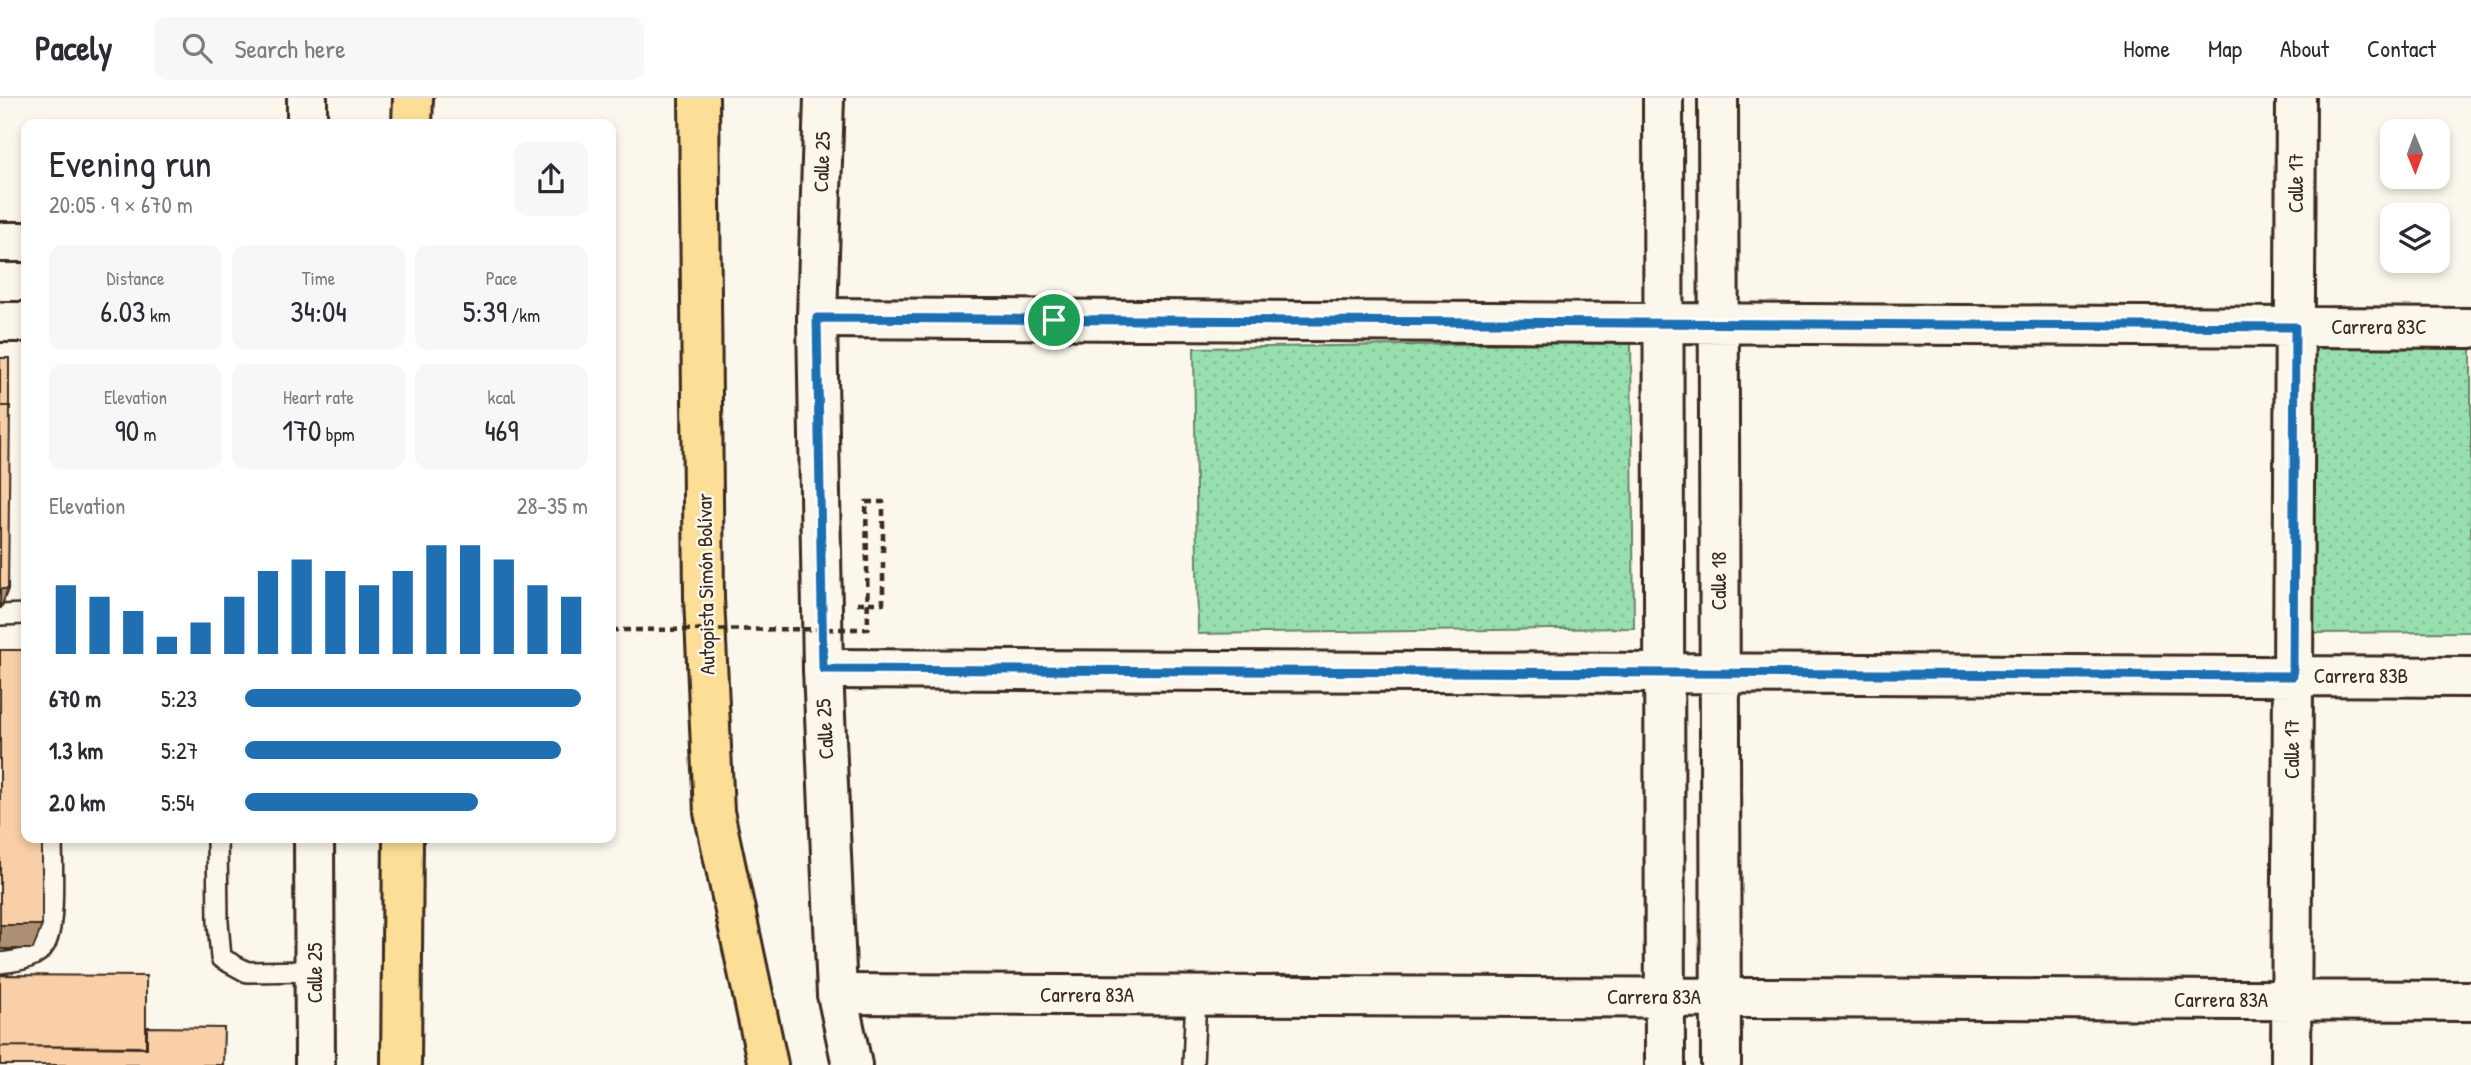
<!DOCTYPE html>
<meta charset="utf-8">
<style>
body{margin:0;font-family:"Patrick Hand",sans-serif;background:#f7f7f7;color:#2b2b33;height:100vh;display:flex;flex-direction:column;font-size:26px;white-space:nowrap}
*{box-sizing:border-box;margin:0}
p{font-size:23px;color:#7c7c81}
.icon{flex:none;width:38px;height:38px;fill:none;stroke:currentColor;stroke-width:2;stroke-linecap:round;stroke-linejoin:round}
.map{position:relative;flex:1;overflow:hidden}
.drawer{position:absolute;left:21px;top:21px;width:595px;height:724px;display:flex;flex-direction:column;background:#fff;border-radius:14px;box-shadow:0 4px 10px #0003}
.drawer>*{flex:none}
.needle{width:46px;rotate:179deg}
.tools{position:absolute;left:2380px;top:21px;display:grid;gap:14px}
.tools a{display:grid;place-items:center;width:70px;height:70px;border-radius:14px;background:#fff;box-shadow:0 4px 10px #0003;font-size:35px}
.pin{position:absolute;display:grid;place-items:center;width:60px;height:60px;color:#fff;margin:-30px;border:4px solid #fff;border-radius:50%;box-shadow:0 2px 7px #0007}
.round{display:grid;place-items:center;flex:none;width:74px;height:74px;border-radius:14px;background:#f7f7f7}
.summary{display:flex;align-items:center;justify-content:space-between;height:119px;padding:0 28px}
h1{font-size:38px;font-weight:600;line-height:52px}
.metrics{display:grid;grid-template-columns:repeat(3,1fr);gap:10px;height:119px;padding:7px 28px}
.metrics div{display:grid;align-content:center;border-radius:14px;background:#f7f7f7;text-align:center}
.metrics b{font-size:30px;font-weight:600}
.metrics small{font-size:19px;font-weight:400}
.metrics p{font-size:19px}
.chart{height:196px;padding:14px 28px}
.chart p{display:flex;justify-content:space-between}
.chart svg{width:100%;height:126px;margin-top:7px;stroke:#1f6fb2;stroke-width:6}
ul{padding:0 28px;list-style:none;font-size:23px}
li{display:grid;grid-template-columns:112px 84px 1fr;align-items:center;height:52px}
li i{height:18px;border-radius:9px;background:#1f6fb2}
header{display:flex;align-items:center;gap:42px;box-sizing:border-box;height:98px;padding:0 35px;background:#fff;border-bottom:2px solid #e1e1e2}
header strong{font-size:33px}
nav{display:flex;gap:38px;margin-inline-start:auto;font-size:24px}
.search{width:490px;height:63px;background:#f7f7f7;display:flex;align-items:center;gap:18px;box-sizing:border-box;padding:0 24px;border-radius:14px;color:#7c7c81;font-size:26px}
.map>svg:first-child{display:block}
.park{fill:url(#park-dots);stroke:#698466;stroke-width:2}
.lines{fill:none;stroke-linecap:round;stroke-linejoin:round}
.service-casing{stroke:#3b2a1e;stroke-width:24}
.minor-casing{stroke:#3b2a1e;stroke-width:44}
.tertiary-casing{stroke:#3b2a1e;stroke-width:44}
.trunk-casing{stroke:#3b2a1e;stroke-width:44}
.path{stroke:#3b2a1e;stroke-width:4.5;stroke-dasharray:7 5;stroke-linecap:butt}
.service{stroke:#fbf7ec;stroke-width:19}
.minor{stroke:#fbf7ec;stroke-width:38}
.tertiary{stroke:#fbf7ec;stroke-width:38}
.trunk{stroke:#fcde96;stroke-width:38}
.path-bridge{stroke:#3b2a1e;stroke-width:4.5;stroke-dasharray:7 5;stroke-linecap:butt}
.shaded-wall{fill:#ae9175;stroke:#3b2a1e;stroke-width:2}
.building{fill:#f8cfa7;stroke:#3b2a1e;stroke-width:2}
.route-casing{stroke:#fff;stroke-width:14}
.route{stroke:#1f6fb2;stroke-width:9}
.labels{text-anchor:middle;stroke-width:5;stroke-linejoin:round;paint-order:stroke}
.street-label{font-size:21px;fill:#3b2a1e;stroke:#fbf7ec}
</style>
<header>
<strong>Pacely</strong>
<div class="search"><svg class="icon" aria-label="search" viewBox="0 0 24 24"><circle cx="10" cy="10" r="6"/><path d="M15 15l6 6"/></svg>Search here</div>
<nav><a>Home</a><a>Map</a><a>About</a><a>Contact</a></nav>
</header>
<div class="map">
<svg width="2471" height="967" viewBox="0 0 2471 967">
<defs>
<pattern id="park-dots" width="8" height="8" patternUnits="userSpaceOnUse" patternTransform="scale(1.75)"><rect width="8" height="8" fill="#97dfae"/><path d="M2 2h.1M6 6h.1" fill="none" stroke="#83c095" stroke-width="1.8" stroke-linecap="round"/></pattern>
</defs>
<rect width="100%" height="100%" fill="#fbf7ec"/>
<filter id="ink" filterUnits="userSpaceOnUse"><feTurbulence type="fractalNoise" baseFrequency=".0143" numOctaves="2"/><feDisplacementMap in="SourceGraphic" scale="14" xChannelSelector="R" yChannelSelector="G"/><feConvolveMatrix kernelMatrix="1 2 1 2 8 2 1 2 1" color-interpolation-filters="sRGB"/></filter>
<g filter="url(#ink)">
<path class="park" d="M2308 243 2471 245V534L2310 535Z
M1631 244 1634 530 1198 536 1194 250Z"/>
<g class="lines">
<defs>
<path id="service" d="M0 517 26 516
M217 740 218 824 221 860 247 874 315 873
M0 865C15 863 37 861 45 846 56 827 52 765 52 740
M1193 967 1196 897"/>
<path id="minor" d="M1663 0 1665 967
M1718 0 1721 967
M817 220 2471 230
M823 571 2471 579
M837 896 2471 903
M2291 967 2296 0"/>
<path id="tertiary" d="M307 0V26
M824 0 817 220 823 571 837 896 852 967
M0 144H26
M0 224H26
M314 740 315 967"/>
<path id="trunk" d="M699 0 704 500 714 714 768 967
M412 26 413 0
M401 967 403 740"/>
</defs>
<use href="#service" class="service-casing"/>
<use href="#minor" class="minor-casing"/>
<use href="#tertiary" class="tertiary-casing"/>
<use href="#trunk" class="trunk-casing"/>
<path class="path" d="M857 505H883V459"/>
<use href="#service" class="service"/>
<use href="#minor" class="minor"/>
<use href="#tertiary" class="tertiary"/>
<use href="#trunk" class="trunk"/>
<path class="path-bridge" d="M611 532 868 531 866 404H883V459"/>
</g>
<path class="shaded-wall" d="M0 491H8L1 510H0Z
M0 827H42L33 851H0Z"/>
<path class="building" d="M0 260H9V308H0Z
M0 308H10L8 491H0Z
M0 552H26V740H42V827H0Z
M0 877 146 878V949L0 948Z
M147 929 224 930 223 967H0V948L147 950Z"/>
</g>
<g class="lines" filter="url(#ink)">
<defs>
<path id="route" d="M817 220 2295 229 2293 578 823 571Z"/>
</defs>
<use href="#route" class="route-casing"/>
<use href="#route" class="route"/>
</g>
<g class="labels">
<g class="street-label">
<text transform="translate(822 64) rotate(-88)" y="7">Calle 25</text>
<text transform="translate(2296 85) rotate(-90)" y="7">Calle 17</text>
<text x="2379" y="236">Carrera 83C</text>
<text transform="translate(1719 483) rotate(-90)" y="7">Calle 18</text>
<text transform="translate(706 486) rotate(-91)" y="7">Autopista Simón Bolívar</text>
<text x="2361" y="585">Carrera 83B</text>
<text transform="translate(825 631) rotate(-93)" y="7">Calle 25</text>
<text transform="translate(2292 651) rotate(-90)" y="7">Calle 17</text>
<text transform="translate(315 875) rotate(-90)" y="7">Calle 25</text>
<text x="1087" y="904">Carrera 83A</text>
<text x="1654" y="906">Carrera 83A</text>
<text x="2221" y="909">Carrera 83A</text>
</g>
</g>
</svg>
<div class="tools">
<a><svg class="needle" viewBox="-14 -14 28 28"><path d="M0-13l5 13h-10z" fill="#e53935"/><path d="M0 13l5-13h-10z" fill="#7c7c81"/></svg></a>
<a><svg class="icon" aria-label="layers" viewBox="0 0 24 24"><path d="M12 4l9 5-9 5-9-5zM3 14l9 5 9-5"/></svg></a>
</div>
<div class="pin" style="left:1054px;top:222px;background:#1e9e55"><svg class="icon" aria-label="arrive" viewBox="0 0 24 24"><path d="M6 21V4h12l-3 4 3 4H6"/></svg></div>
<section class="drawer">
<div class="summary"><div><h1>Evening run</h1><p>20:05 · 9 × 670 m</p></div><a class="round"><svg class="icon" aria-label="share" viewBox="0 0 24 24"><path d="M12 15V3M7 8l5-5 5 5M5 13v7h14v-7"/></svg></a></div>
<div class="metrics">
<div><p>Distance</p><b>6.03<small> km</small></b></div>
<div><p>Time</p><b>34:04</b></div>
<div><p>Pace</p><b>5:39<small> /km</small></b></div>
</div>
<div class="metrics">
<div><p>Elevation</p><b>90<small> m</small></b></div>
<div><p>Heart rate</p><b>170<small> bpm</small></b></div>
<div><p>kcal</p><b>469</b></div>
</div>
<div class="chart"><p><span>Elevation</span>28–35 m</p>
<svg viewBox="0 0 160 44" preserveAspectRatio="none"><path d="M5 44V20M15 44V24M25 44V29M35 44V38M45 44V33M55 44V24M65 44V15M75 44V11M85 44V15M95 44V20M105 44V15M115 44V6M125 44V6M135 44V11M145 44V20M155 44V24"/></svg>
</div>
<ul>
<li><b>670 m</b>5:23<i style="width:98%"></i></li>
<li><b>1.3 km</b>5:27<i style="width:92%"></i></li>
<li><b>2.0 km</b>5:54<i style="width:68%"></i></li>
</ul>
</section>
</div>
